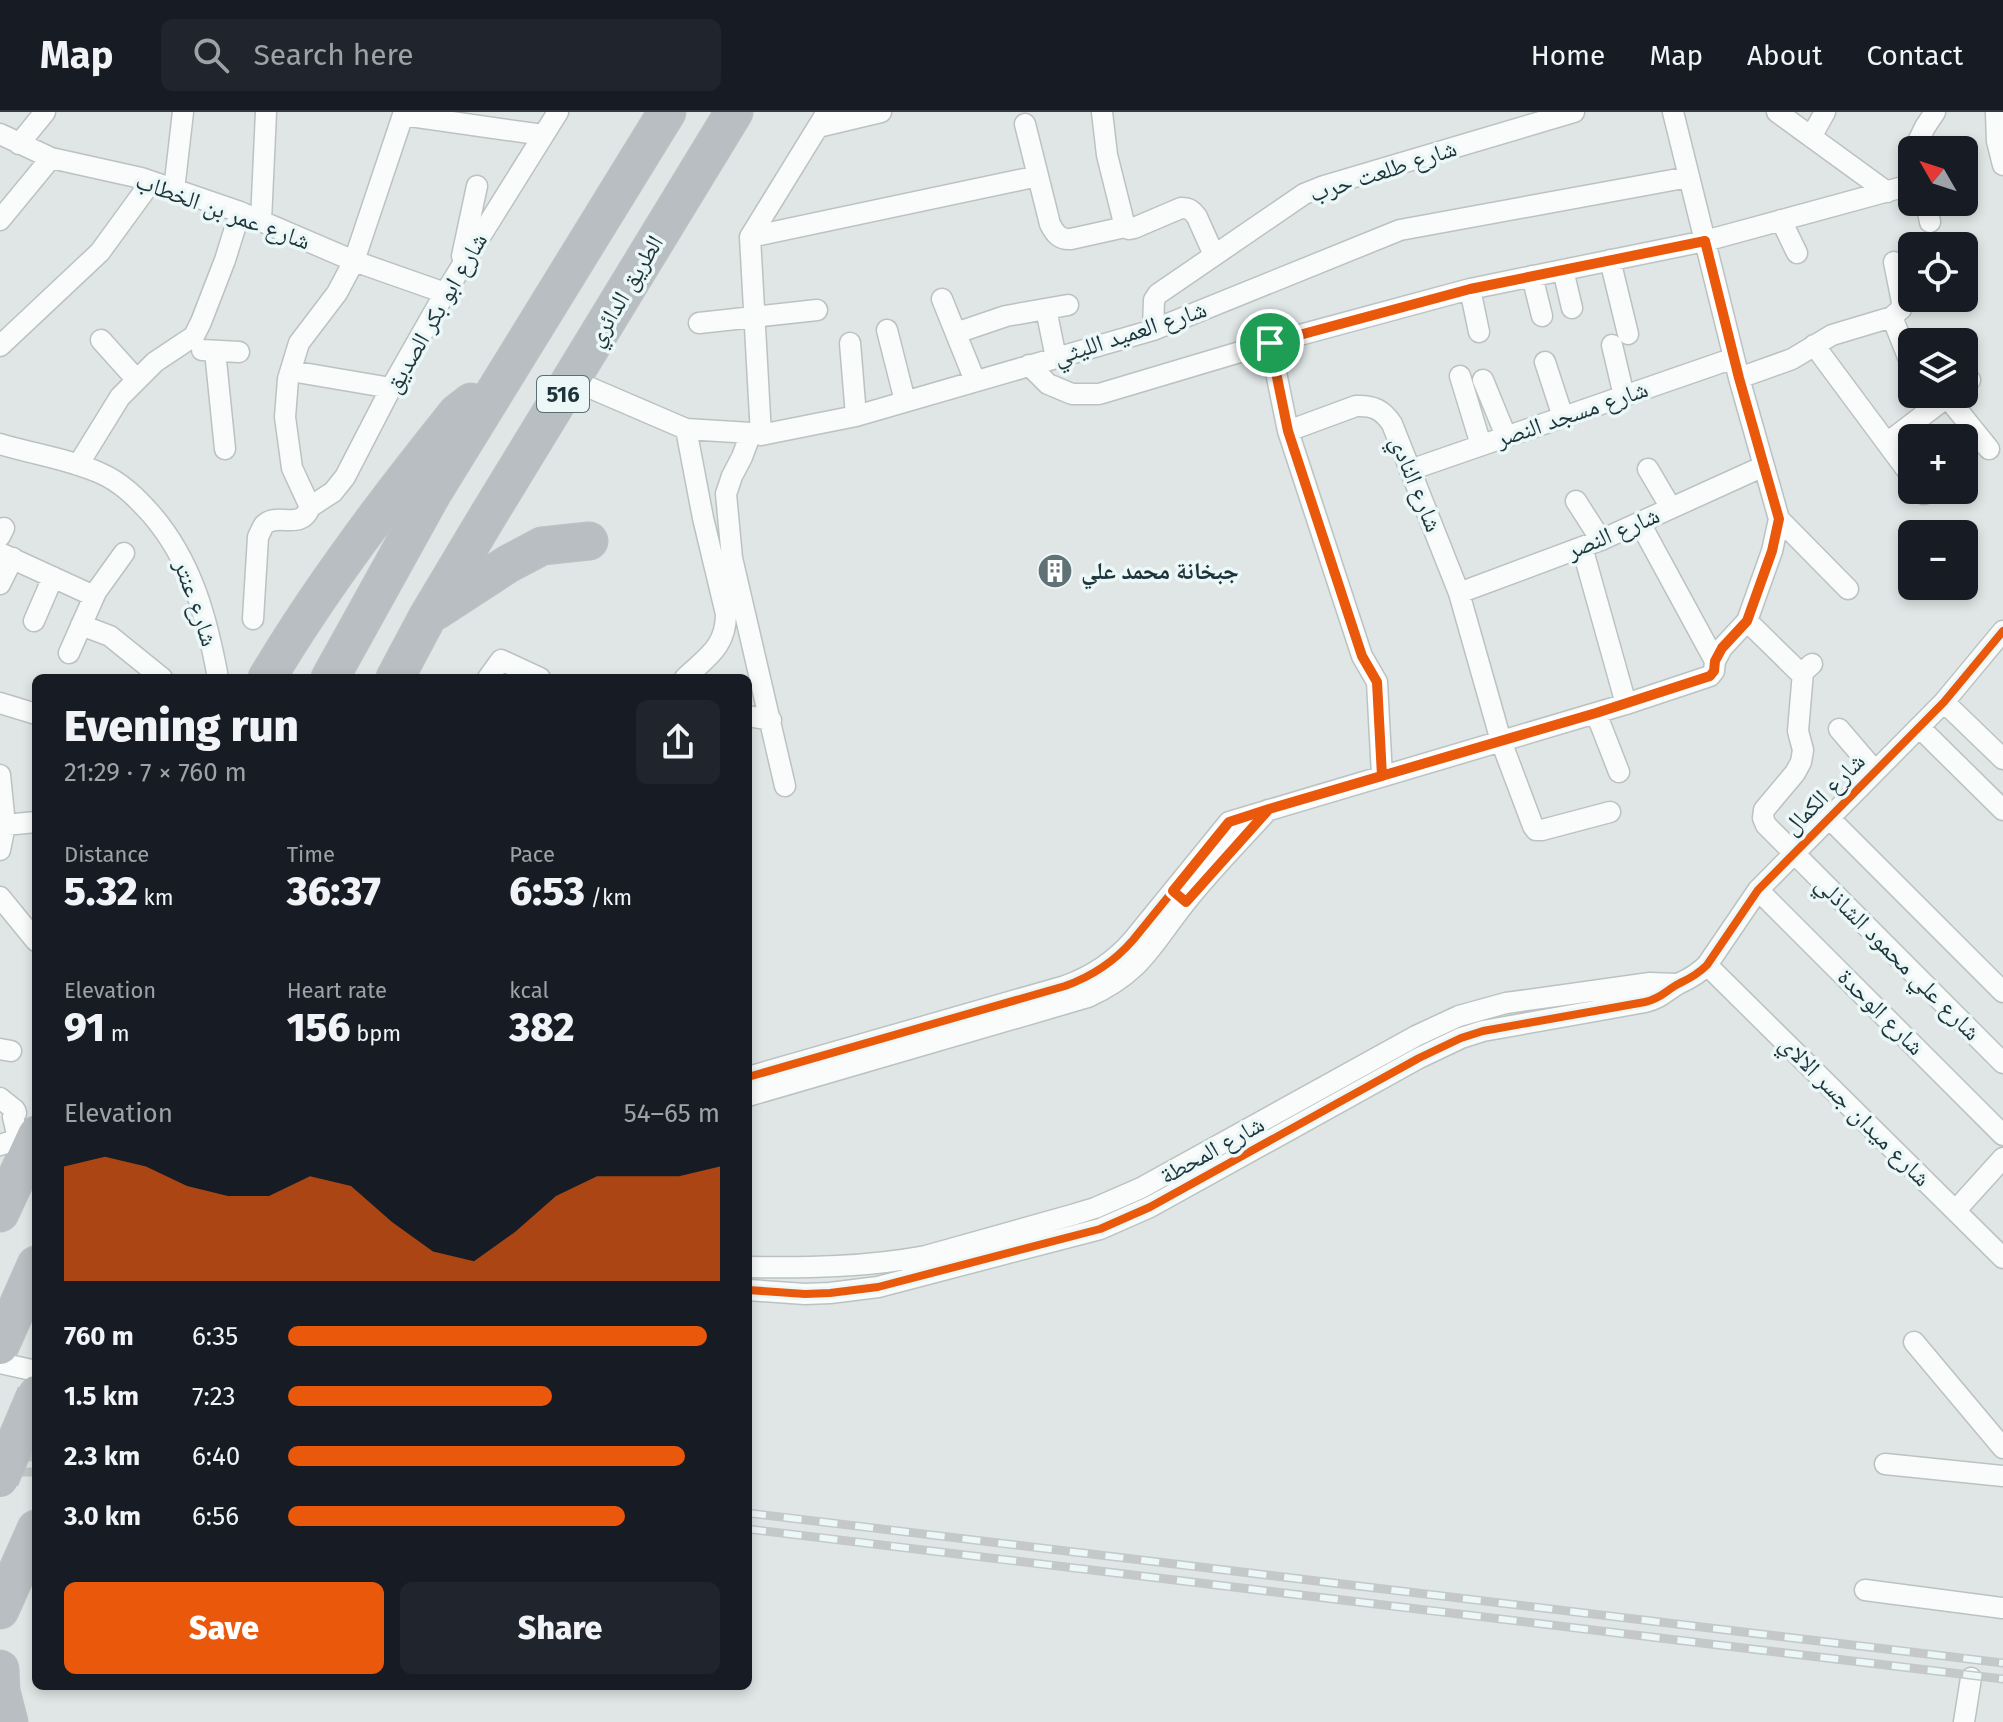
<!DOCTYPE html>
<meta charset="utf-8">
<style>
body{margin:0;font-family:"Fira Sans","Noto Naskh Arabic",sans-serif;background:#20242c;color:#f1f3f6;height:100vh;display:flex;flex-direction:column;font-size:30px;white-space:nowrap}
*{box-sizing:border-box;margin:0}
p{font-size:26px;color:#9ea1a6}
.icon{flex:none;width:44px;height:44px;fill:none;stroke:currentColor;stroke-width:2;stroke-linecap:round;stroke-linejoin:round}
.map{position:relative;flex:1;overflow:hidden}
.details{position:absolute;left:32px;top:562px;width:720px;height:1016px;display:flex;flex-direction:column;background:#171b24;border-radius:12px;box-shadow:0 4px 12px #0003}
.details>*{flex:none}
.needle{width:52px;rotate:309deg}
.fabs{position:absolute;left:1898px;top:24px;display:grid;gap:16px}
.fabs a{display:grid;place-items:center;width:80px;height:80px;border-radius:12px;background:#171b24;box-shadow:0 4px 12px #0003;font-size:40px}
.pin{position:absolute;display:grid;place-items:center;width:68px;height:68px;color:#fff;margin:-34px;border:4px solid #fff;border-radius:50%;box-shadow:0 2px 8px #0007}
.round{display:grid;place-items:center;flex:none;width:84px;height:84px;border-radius:12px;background:#20242c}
.overview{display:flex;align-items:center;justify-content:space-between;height:136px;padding:0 32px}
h1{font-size:44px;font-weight:800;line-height:60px}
.stats{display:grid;grid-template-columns:repeat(3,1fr);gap:12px;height:136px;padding:8px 32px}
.stats div{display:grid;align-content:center}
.stats b{font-size:40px;font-weight:800}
.stats small{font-size:22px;font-weight:400}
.stats p{font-size:22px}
.chart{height:224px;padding:16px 32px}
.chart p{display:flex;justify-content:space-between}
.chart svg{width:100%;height:144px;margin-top:8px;fill:#ea580c;opacity:.7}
.primary-button{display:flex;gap:16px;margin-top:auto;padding:16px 32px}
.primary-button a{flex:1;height:92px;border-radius:12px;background:#ea580c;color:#fff;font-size:32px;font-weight:800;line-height:92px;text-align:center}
.primary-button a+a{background:#20242c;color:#f1f3f6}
ul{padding:0 32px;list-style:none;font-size:26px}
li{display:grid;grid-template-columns:128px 96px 1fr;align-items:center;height:60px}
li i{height:20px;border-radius:10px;background:#ea580c}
header{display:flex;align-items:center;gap:48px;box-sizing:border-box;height:112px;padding:0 40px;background:#171b24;border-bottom:2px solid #363941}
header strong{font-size:38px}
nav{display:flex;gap:44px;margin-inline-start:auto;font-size:28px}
.search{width:560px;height:72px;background:#20242c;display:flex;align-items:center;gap:20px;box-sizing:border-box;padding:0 28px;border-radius:12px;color:#9ea1a6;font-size:30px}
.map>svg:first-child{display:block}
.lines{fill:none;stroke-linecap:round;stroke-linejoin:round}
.street-casing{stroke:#bbc2c2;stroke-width:23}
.highway-casing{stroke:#bac2c4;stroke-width:39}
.street{stroke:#fafbfb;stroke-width:20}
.highway{stroke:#b8bec1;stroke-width:36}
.rail-casing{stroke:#c5c8c9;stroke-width:9}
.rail{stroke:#ecf7f7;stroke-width:6;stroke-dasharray:18;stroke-linecap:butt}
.highway-bridge-casing{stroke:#bac2c4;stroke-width:39;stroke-linecap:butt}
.highway-bridge{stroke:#b8bec1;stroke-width:36}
.cycleway-casing{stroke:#ecf7f7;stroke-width:13}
.cycleway{stroke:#e8590c;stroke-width:8}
.route-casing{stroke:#fff;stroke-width:16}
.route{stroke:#ea580c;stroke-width:10}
.labels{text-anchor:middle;stroke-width:7;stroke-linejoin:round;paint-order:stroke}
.shield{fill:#ecf7f7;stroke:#5b6e73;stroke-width:2}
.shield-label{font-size:22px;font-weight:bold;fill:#1d343b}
.street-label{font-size:24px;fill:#1d343b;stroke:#ecf7f7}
.poi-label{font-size:24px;font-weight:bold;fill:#1d343b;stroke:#ecf7f7;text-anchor:start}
</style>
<header>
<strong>Map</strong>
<div class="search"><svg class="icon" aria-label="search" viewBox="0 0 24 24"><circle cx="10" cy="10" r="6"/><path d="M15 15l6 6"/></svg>Search here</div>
<nav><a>Home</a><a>Map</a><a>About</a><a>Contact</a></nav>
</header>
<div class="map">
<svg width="2003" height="1610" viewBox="0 0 2003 1610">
<rect width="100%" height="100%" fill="#e0e6e6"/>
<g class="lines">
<defs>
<path id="street" d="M1102 0 1107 43 1125 115 1129 117 1134 116 1181 96C1189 96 1192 98 1197 105L1214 143
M1673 0 1739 266 1779 407 1848 477
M1777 0 1887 80
M1996 1 1997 29 2003 53
M403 3 543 23
M1025 12 1050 112C1055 122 1060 128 1071 127L1125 115
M818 15 881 0
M0 22 51 46 141 66 240 100 354 149 445 181
M1811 25 1825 0
M19 32 45 0
M1914 38 1925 15 1935 0
M174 78 183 0
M1926 90 1930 110
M0 108 51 46
M1781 108 1797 141
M261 109 266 0
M750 125 1038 64
M750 125 761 323
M750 125 827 0
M462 144 477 74
M1610 148 1628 222
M1563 158 1572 196
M1532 164 1542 204
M1470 177 1479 220
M942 187 975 269
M1046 197 1056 246
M1892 205 1912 255
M699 211 817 198
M887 218 905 289
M1153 218 1154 188 1158 182 1304 82 1324 74 1574 0
M956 221 1006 204 1068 193
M101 228 136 267
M850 231 856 304
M1270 231 1288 319 1356 294C1373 293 1383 298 1392 312L1459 481 1501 629 1533 714 1536 718H1542L1610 700
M1612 233 1624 284
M1814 233 1912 365
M0 234 100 140 151 70
M202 238 239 240
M215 239 225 337
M1545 250 1563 305
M1029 253 1048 272 1072 282H1099L1270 231 1470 177 1705 129 1903 75H1912
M291 259 391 276
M1460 264 1481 333
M1739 266 1792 247 1832 223 1892 205 1901 197 1902 190 1894 150
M572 268 686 317 751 321 761 323 856 304 1153 218 1400 118 1689 65
M1483 268 1506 324
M1964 272 1970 268
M1947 285 1989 337
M1288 319 1362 544 1377 570 1382 664
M751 321 742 345 732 364 726 382 732 446 785 674
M1887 331 1951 282
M0 332C33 342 69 347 100 361 121 370 137 386 152 403 192 450 207 506 218 566
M78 353 120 285 155 250 194 224 201 210 225 148 240 100
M1648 357 1671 396
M1410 358 1734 246
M1921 378 1924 382
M1576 389 1601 428
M310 395 333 380 345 365 391 276 445 181 558 0
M1640 411 1715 549
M0 424 4 416
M1582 435 1626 592
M0 441 94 484
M0 472 13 446
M1459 481 1601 428 1764 354
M253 507 258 425C259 423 263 414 264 413 277 399 301 420 310 395L292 356 285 305 288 267 299 231 337 181 354 149 404 0
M34 509 53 465
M1747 509 1798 559 1803 560 1812 552
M81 513 110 524 162 566
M69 541 96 480 124 441
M1803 560 1798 619 1803 638 1801 650 1795 661 1764 698 1763 706 1766 713 2003 951
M488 566 501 548 540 566
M685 566C707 545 726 535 726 502L703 406 686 317
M1944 590 2003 647
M0 591 36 602
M1596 601 1619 660
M748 604 771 608
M1919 615 2003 698
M1839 617 1875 659
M0 663 5 713 0 738
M1829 706 2003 880
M5 713 36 710
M1758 778 2003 1023
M0 785 36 829
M1707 853 2003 1146
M0 937 11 939
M748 965 1065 874C1093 864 1114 850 1133 828L1229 710 1626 592 1710 564 1714 559 1715 549 1722 536 1747 509 1772 439 1779 407
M748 984 1088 885C1142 860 1150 835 1185 791 1210 759 1240 729 1268 698
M0 986 15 998 16 1001 13 1005 17 1022 12 1029 0 1033
M1956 1098 2003 1046
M748 1155C808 1156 866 1155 926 1144L1072 1103 1095 1096 1141 1076 1416 924 1459 904 1506 891 1650 871 1677 872
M748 1178 805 1182 830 1181 878 1175 1100 1117 1150 1095 1419 946 1461 926 1483 919 1645 890C1662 886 1666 878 1680 871 1691 866 1698 862 1707 853L1758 778 1944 590 2003 519
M1914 1230 2003 1336
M0 1251 36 1259
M1885 1352 2003 1364
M1865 1478 2003 1496
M1964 1610 1971 1566"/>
<path id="highway" d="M436 499 508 452 542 434 589 429
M267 566C323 472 389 386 457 301L471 290
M330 566 432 382 667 0
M395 566 428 504 486 407 734 0
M0 1101 36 1023
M0 1234 36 1153
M0 1498 36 1417
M0 1557 1 1579 9 1610"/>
</defs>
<use href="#street" class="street-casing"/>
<use href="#highway" class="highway-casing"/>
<use href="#street" class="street"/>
<use href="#highway" class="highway"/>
<defs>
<path id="rail" d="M0 1345H36
M0 1360H36
M748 1401 2003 1551
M748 1417 2003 1567"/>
</defs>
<use href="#rail" class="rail-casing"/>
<use href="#rail" class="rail"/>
<defs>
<path id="highway-bridge" d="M0 1367 36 1282"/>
</defs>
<use href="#highway-bridge" class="highway-bridge-casing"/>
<use href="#highway-bridge" class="highway-bridge"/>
<defs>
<path id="cycleway" d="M748 965 1065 874C1093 864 1114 850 1133 828L1229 710 1626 592 1710 564 1714 559 1715 549 1722 536 1747 509 1772 439 1779 407
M748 1178 805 1182 830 1181 878 1175 1100 1117 1150 1095 1419 946 1461 926 1483 919 1645 890C1662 886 1666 878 1680 871 1691 866 1698 862 1707 853L1758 778 1944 590 2003 519"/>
</defs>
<use href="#cycleway" class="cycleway-casing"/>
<use href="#cycleway" class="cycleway"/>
</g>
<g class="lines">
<defs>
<path id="route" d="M1270 231 1288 319 1362 544 1377 570 1382 664 1269 697 1186 790 1173 779 1229 710 1269 697 1596 601 1710 564 1714 559 1715 549 1722 536 1747 509 1772 439 1779 407 1739 266 1705 129 1470 177 1270 231"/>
</defs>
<use href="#route" class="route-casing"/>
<use href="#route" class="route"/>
</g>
<defs>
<symbol id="building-disc" viewBox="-11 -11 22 22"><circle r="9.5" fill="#617277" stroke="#ecf7f7"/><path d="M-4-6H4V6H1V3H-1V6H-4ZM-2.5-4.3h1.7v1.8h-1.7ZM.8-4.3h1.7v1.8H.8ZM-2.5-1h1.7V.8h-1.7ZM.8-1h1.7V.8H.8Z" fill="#fff"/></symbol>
</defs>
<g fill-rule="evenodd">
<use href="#building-disc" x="1035" y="439" width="40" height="40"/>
</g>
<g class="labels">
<rect class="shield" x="537" y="264" width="52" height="36" rx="6"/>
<g class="shield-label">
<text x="563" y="290">516</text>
</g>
<g class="street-label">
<text transform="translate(1383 59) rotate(-18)" y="8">شارع طلعت حرب</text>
<text transform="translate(223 99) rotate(20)" y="8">شارع عمر بن الخطاب</text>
<text transform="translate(625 179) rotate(-59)" y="8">الطريق الدائري</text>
<text transform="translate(436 201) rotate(-60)" y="8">شارع ابو بكر الصديق</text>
<text transform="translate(1130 221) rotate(-18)" y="8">شارع العميد الليثي</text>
<text transform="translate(1572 302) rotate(-19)" y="8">شارع مسجد النصر</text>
<text transform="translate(1416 372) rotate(68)" y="8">شارع النادي</text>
<text transform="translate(1613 421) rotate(-23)" y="8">شارع النصر</text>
<text transform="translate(196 491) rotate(71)" y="8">شارع عنتر</text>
<text transform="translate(1824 682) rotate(-45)" y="8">شارع الكمال</text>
<text transform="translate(1898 846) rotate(45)" y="8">شارع علي محمود الشاذلي</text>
<text transform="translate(1881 900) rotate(45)" y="8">شارع الوحدة</text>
<text transform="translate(1855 999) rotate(45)" y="8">شارع ميدان جسر الالاي</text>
<text transform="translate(1212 1038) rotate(-29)" y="8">شارع المحطة</text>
</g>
<g class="poi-label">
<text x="1081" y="467">جبخانة محمد علي</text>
</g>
</g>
</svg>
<div class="fabs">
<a><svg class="needle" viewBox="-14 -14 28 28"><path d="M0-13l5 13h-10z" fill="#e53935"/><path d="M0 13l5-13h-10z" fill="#9ea1a6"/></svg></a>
<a><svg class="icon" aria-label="locate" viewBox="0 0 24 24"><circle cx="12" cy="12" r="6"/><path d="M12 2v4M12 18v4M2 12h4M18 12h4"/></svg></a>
<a><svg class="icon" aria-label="layers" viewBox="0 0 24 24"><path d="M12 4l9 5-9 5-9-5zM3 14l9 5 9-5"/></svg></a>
<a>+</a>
<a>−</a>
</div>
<div class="pin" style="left:1270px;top:231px;background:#1e9e55"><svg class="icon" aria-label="arrive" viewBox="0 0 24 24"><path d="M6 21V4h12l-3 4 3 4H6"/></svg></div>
<section class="details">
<div class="overview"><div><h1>Evening run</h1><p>21:29 · 7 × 760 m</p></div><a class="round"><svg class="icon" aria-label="share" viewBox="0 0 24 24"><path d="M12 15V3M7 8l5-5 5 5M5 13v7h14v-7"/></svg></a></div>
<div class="stats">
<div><p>Distance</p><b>5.32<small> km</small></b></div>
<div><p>Time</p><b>36:37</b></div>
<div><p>Pace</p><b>6:53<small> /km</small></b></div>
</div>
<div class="stats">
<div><p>Elevation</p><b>91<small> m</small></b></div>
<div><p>Heart rate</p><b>156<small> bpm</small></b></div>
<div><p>kcal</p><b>382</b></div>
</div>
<div class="chart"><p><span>Elevation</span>54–65 m</p>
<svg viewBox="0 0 160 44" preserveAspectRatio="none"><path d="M0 44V9L10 6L20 9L30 15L40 18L50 18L60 12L70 15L80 26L90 35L100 38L110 29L120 18L130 12L140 12L150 12L160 9V44z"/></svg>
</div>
<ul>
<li><b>760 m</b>6:35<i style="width:97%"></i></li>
<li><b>1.5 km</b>7:23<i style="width:61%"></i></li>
<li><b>2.3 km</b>6:40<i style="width:92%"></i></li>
<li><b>3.0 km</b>6:56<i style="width:78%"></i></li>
</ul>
<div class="primary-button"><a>Save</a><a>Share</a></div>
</section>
</div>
